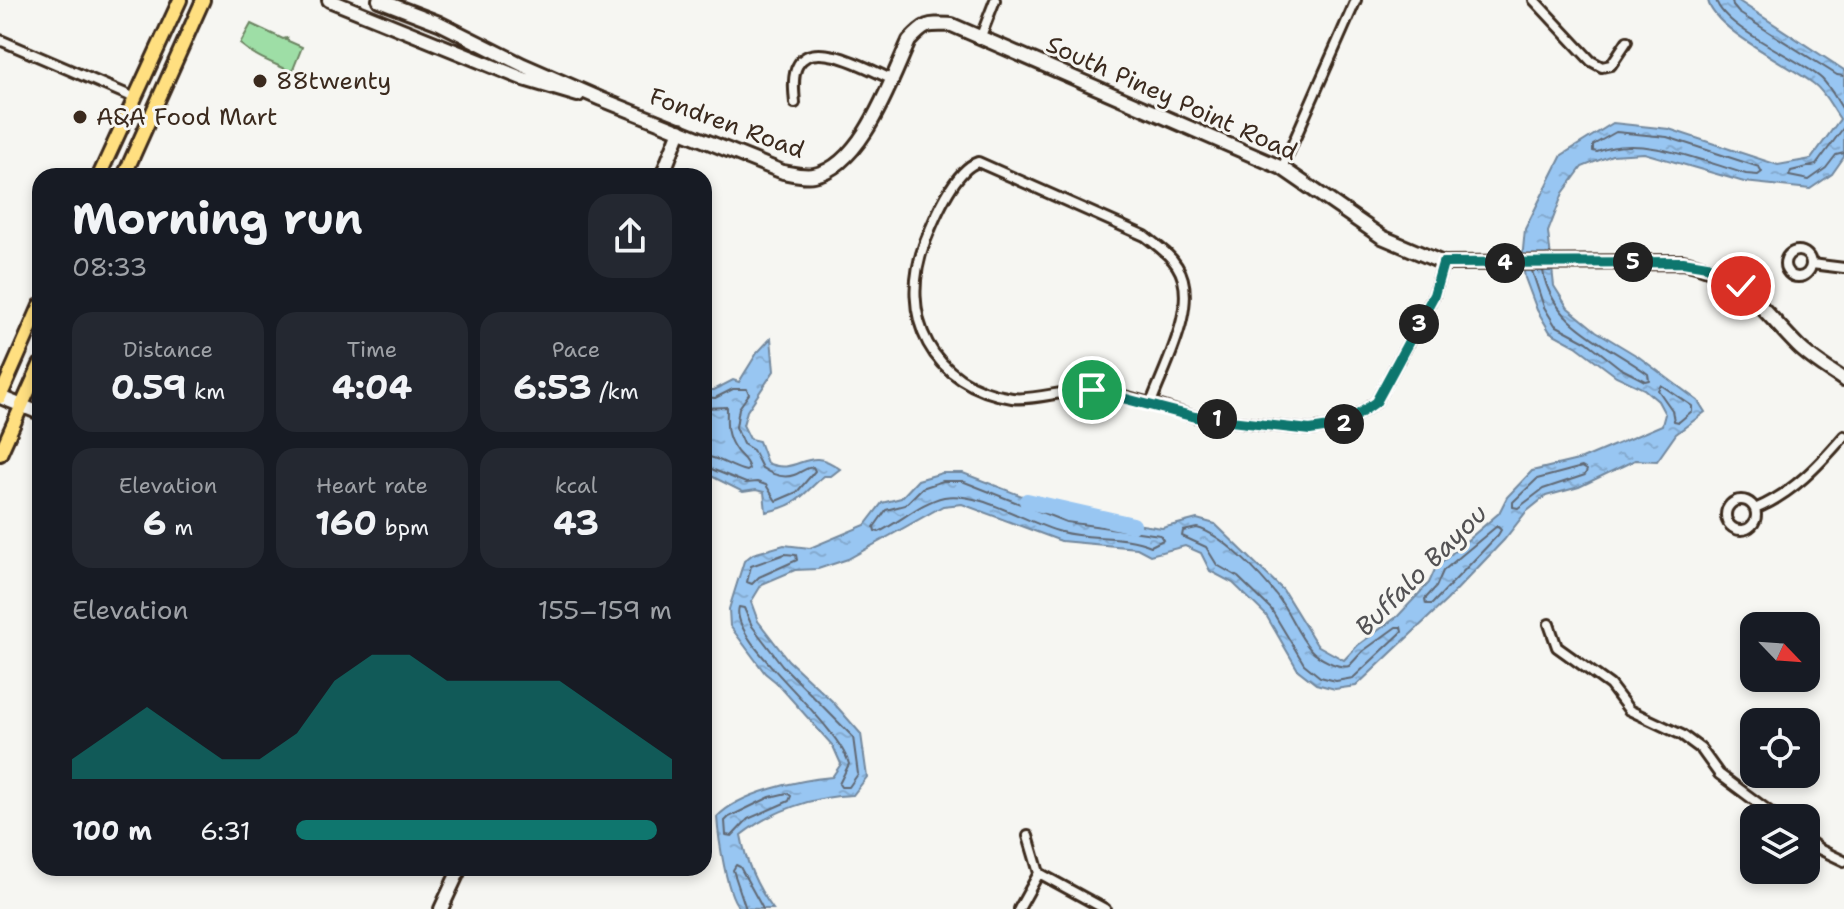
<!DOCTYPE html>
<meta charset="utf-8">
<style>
body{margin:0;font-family:"Shantell Sans",sans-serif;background:#242831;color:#f1f3f6;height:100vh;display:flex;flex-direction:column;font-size:30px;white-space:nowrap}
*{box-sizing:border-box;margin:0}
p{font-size:26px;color:#9ea1a6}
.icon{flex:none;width:44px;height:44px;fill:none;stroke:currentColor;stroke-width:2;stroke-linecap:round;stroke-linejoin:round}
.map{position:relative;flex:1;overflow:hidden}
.side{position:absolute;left:32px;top:168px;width:680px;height:708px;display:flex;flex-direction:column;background:#171b24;border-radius:24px;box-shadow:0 4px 12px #0003}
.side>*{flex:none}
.needle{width:52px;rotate:115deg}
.tools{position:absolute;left:1740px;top:612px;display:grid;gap:16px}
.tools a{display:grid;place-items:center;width:80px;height:80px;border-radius:16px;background:#171b24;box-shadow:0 4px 12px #0003;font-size:40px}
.pin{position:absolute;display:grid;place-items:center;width:68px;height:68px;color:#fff;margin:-34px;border:4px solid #fff;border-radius:50%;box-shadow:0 2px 8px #0007}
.km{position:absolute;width:40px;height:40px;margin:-20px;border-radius:50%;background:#222;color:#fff;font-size:22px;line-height:40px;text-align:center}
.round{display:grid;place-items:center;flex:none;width:84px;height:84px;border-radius:24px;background:#242831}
.summary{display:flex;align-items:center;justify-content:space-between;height:136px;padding:0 40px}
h1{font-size:44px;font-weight:700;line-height:60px}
.stats{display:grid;grid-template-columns:repeat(3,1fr);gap:12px;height:136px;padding:8px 40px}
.stats div{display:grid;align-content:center;border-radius:20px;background:#242831;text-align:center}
.stats b{font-size:34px;font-weight:700}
.stats small{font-size:22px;font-weight:400}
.stats p{font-size:22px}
.chart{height:224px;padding:16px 40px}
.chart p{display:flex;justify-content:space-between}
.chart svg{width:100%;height:144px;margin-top:8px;fill:#0f766e;opacity:.7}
ul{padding:0 40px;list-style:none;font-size:26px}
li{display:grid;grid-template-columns:128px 96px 1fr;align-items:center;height:60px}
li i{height:20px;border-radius:10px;background:#0f766e}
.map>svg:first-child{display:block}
.green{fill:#9edea6;stroke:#6c8462;stroke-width:2}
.water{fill:url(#water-ripples);stroke:#73889d;stroke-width:2}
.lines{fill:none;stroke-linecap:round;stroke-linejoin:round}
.shore{stroke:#606873;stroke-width:2}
.river{stroke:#98c6f2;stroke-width:16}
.street-casing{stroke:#3b2a1e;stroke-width:14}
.secondary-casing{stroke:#3b2a1e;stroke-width:18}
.primary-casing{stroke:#3b2a1e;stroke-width:18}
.street{stroke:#f6f6f2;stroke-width:8}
.secondary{stroke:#f6f6f2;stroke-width:12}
.primary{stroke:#ffdf80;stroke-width:12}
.route-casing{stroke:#fff;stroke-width:16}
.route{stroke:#0f766e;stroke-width:10}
.poi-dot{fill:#3b2a1e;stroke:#f6f6f2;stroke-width:3}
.labels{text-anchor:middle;stroke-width:6;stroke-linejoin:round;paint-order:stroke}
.poi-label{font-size:24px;fill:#3b2a1e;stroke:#f6f6f2;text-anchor:start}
.street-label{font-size:24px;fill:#3b2a1e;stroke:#f6f6f2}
.water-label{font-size:26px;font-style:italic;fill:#525153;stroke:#f6f6f2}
</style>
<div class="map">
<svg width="1844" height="909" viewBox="0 0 1844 909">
<defs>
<pattern id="water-ripples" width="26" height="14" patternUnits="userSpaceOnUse" patternTransform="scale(2)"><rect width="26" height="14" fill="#98c6f2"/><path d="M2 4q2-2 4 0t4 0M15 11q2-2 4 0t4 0" fill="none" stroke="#84aacf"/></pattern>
</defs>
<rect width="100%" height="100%" fill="#f6f6f2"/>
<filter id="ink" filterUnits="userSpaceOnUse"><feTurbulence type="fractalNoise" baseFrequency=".0125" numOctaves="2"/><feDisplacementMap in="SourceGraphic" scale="16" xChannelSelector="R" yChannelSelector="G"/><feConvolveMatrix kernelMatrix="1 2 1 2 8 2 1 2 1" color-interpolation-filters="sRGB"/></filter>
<g filter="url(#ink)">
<path class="green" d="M251 24 283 39 287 38 286 40 302 47 292 72C273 63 255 57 240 44Z"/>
<path class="water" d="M1708 0H1737L1844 70V157L1832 174 1810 189 1744 182 1644 153 1612 155 1582 167 1563 193 1548 232 1554 286 1568 308 1596 331 1639 357 1698 401 1705 412 1676 434 1657 461 1635 460 1579 487 1546 496 1526 512 1504 540 1447 600 1356 686 1335 689 1316 684 1298 670 1266 615 1233 583 1210 571 1201 553 1185 546 1150 555 1137 548 1061 541 962 504 943 506 848 559 818 569 795 570 762 584 751 602 758 621 788 660 832 701 861 734 867 777 853 795C815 796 771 811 741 835 746 863 756 886 773 909 764 909 749 909 741 908 727 902 718 833 717 817 740 792 800 780 832 777L841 764 833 746 776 682 765 673 730 626 729 609 744 561 753 554 784 545 810 548 865 525 882 503 901 498 918 480 942 473H963L1068 514 1162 528 1197 519 1215 524 1283 590 1317 645 1344 660 1358 645 1398 616 1429 583 1436 567 1499 513 1507 497 1532 471 1582 459 1662 425 1665 414 1658 401 1644 389 1616 376 1576 346 1550 332 1537 310 1525 278 1522 260 1525 229 1562 155 1613 123 1669 129 1778 165 1811 159 1840 119C1832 108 1825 92 1814 84 1790 65 1712 29 1708 0Z
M771 338 774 371 747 411 743 425 750 439 759 441 767 463C800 477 806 443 840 469L831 476H824C800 496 800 505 766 512L764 492 756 490 743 492 707 474 704 468V385L706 390H714L733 380 739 382 757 353Z"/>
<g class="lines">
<path class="shore" d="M1716 0C1724 29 1799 58 1822 79 1831 88 1837 101 1844 111
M1732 0 1733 6 1739 13 1837 75 1844 76
M1844 127 1816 165 1791 171 1789 176 1809 180 1826 168 1836 155 1844 153
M1616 132 1667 137 1759 167 1762 172 1758 175 1746 174C1701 161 1641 134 1597 152L1593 151V145Z
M1532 271 1544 307 1555 325 1587 342 1620 368 1645 381 1649 380 1648 374C1608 344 1552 326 1543 271
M1661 385 1692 406V411L1679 422 1674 421 1672 410 1658 390Z
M704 397 715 398 733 389H747L749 394 739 408 736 427 743 444 753 450 762 468C771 474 783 479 794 475 802 472 804 468 813 467L815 471 797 492 776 501 766 485 757 482 746 483 704 466
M704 408 727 407C727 422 725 433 734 447 739 457 746 457 749 469L746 471C731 468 719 457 704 456
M1582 467 1587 470 1585 475 1543 489 1518 508 1513 507V502L1537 479Z
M943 481H962L1066 522 1160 535 1163 540 1151 546C1124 534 1090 540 1061 532 1026 523 980 491 944 497 921 502 900 522 879 532L875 531 874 527 886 510 905 505 922 488Z
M1497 526 1501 530 1498 535 1432 604H1426L1425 599 1436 587 1443 571Z
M1197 528C1222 534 1261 575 1277 596 1290 613 1297 634 1311 650 1318 658 1339 669 1349 666L1363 651 1396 627H1401L1402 632 1353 678 1336 681 1320 677 1304 664 1271 609 1238 577 1217 565 1206 547 1182 536 1183 531Z
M785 554 796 555 797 560 759 577 752 584 747 582 751 566Z
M739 607 744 608 752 626 782 665 853 737 858 774 849 787H841L839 784 849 764C836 719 728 641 739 607Z
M787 793 791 796 789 801 748 819 732 836 726 835 725 821 729 817 770 797Z
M746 909 733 870 736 865 740 867 763 909"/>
<path class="river" d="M1027 501 1133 525"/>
<defs>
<path id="street" d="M1534 0 1591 61 1602 67 1611 65 1627 41
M981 36 995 0
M0 40 135 98
M795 103C794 92 792 75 798 65 813 37 870 70 891 79
M978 162 1145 236C1156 245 1169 253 1177 266 1201 302 1164 367 1151 403 1132 399 1110 390 1091 390 1067 389 1033 401 1012 398 932 386 897 316 925 242 934 219 954 170 978 162Z
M1282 168 1356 0
M1785 264a13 13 0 1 1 26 0a13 13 0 1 1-26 0Z
M1812 264 1844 268
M1151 403 1195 417 1310 430 1343 425 1376 402 1434 295 1443 263
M1726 515a15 15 0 1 1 30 0a15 15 0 1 1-30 0Z
M1755 509C1792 494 1819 465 1844 436
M1549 624 1557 647 1610 685 1629 710 1682 735 1701 749 1719 774 1778 818
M1028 836 1039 873 1105 909
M1806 839 1821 850 1844 861
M1019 909 1039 873"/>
<path id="secondary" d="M329 0 524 79 578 95
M379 0 439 23 523 65 601 99 783 172C793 174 804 177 814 175 862 166 891 80 909 41 926 23 927 24 952 25L1282 168 1382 237 1443 263 1683 262C1741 273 1760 308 1798 346 1811 359 1828 369 1844 380
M662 176 680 130
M0 397 40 413
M441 909 460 868"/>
<path id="primary" d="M99 176 180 0
M124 176 203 0
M0 397 40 306
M0 454 40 365"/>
</defs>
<use href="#street" class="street-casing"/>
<use href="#secondary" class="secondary-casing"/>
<use href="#primary" class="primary-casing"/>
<use href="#street" class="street"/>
<use href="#secondary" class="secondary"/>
<use href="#primary" class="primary"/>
</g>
</g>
<g class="lines" filter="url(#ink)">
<defs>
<path id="route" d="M1092 390 1195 417 1310 430 1343 425 1376 402 1434 295 1443 263 1683 262 1707 266 1741 286"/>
</defs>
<use href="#route" class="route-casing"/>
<use href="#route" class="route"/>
</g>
<g class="poi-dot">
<circle cx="260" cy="81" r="8"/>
<circle cx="80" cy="117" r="8"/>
</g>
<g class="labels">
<g class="poi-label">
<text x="276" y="89">88twenty</text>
<text x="96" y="125">A&amp;A Food Mart</text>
</g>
<g class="street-label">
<text transform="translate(1172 98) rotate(24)" y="8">South Piney Point Road</text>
<text transform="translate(727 123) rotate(20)" y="8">Fondren Road</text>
</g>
<g class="water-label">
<text transform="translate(1421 570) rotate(-45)" y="9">Buffalo Bayou</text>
</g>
</g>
</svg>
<div class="tools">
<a><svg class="needle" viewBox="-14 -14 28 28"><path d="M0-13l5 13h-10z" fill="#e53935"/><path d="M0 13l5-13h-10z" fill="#9ea1a6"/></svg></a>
<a><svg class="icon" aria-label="locate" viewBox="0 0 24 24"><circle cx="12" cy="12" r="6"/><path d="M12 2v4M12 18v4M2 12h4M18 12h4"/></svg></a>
<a><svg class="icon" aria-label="layers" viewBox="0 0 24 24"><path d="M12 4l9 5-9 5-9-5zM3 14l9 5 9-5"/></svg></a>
</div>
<div class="pin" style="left:1092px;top:390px;background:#1e9e55"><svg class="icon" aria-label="arrive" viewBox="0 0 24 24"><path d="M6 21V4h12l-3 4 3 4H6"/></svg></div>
<div class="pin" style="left:1741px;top:286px;background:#d93025"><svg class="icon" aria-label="check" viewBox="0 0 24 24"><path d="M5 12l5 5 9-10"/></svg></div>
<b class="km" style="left:1217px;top:419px">1</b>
<b class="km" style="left:1344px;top:424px">2</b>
<b class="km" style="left:1419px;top:324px">3</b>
<b class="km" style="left:1505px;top:263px">4</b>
<b class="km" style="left:1633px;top:262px">5</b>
<section class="side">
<div class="summary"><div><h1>Morning run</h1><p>08:33</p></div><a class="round"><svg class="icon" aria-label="share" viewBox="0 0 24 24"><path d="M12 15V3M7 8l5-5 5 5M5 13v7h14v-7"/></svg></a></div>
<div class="stats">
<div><p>Distance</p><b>0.59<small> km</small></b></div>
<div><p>Time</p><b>4:04</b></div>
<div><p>Pace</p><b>6:53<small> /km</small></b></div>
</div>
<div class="stats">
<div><p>Elevation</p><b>6<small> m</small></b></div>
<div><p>Heart rate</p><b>160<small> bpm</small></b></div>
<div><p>kcal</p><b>43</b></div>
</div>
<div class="chart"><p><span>Elevation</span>155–159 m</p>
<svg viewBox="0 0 160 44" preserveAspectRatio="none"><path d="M0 44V38L10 30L20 22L30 30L40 38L50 38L60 30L70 14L80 6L90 6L100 14L110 14L120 14L130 14L140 22L150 30L160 38V44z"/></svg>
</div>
<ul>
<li><b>100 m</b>6:31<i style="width:96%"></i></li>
</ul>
</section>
</div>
